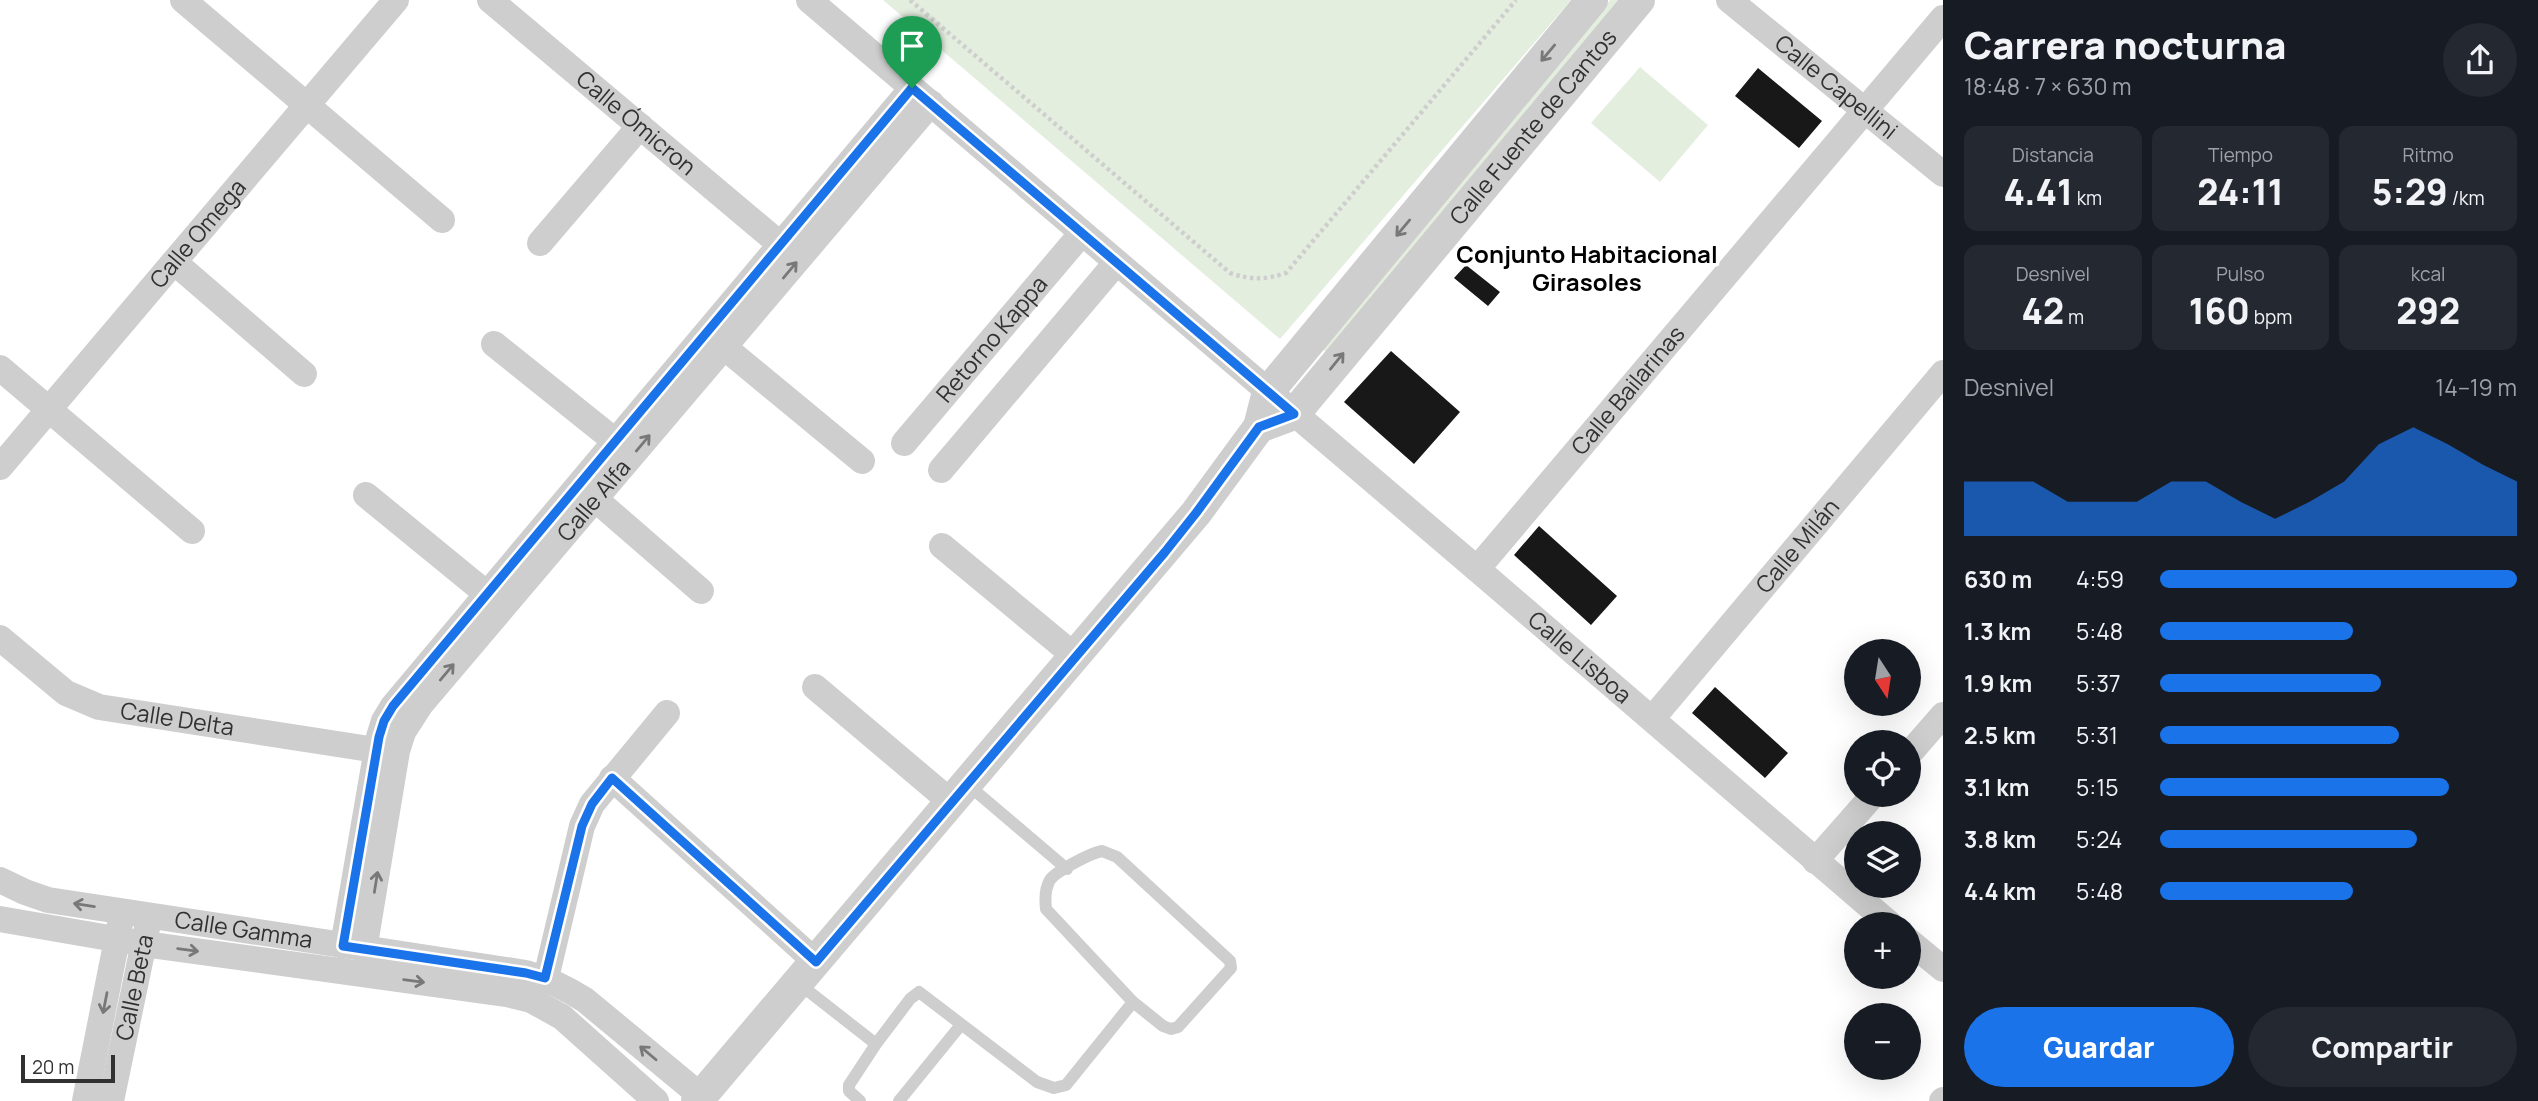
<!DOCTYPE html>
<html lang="es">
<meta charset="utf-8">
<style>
body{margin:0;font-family:Manrope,sans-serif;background:#242831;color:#f1f3f6;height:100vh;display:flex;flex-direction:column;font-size:26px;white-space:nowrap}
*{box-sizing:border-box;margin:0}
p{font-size:23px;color:#9ea1a6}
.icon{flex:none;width:38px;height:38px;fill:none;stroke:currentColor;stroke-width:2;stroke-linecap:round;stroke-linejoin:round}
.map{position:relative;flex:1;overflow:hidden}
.drawer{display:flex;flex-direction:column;background:#171b24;width:595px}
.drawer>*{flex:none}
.needle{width:46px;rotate:168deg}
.controls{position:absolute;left:1844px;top:639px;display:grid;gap:14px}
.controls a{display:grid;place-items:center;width:77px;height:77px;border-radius:50%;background:#171b24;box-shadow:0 7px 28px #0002;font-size:35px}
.scale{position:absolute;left:21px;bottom:18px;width:94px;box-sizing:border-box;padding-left:7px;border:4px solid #313131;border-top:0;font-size:19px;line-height:24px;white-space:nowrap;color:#313131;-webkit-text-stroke:5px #fff;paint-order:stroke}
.pin{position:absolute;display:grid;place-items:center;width:60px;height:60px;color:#fff;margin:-72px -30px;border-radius:50% 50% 50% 0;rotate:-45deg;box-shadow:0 0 7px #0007}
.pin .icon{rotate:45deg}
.round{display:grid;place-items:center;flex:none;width:74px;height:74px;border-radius:37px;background:#242831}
.overview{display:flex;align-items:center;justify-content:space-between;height:119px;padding:0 21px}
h1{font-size:38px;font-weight:800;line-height:52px}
.figures{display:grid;grid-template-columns:repeat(3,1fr);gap:10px;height:119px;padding:7px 21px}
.figures div{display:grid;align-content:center;border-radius:14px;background:#242831;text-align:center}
.figures b{font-size:35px;font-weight:800}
.figures small{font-size:19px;font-weight:400}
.figures p{font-size:19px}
.chart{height:196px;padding:14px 21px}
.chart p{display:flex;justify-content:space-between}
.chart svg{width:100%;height:126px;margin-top:7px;fill:#1a73e8;opacity:.7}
.cta{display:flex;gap:14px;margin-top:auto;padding:14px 21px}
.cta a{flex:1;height:80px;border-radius:42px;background:#1a73e8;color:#fff;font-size:28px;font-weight:800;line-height:80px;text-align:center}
.cta a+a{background:#242831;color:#f1f3f6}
ul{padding:0 21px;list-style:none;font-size:23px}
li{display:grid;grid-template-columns:112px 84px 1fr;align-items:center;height:52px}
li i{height:18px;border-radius:9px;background:#1a73e8}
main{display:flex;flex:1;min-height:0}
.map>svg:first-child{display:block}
.green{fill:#e4eedf}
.building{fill:#181818}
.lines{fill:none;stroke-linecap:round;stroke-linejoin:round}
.path{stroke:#cecece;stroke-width:4.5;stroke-dasharray:3.5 3.5;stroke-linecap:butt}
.service{stroke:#cecece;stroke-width:12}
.minor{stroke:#cecece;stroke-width:26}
.tertiary{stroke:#cecece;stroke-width:32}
.oneway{stroke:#787878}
.route-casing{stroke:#fff;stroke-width:14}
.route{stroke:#1a73e8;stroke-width:9}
.labels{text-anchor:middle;stroke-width:7;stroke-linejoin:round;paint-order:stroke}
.street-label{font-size:23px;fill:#313131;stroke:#fff}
.neighbourhood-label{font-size:24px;font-weight:bold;fill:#000;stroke:#fff}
</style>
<main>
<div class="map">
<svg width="1943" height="1101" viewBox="0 0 1943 1101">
<rect width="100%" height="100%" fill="#fff"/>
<path class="green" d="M883 0H1571L1280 339Z
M1610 0H1628L1328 354 1318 345Z
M1640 67 1708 125 1660 182 1591 123Z"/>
<path class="building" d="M1758 68 1822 121 1799 148 1735 96Z
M1466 265 1500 292 1488 306 1454 278Z
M1391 351 1460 412 1414 464 1344 402Z
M1539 526 1617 596 1591 625 1514 555Z
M1715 687 1788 753 1765 778 1692 713Z"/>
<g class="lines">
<path class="path" d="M910 0 1230 273C1251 280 1265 280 1286 273L1516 0"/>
<path class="service" d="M967 784 1067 869
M1102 851 1117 857 1230 961 1231 968 1178 1027 1171 1029 1163 1026 1133 1002 1046 909C1045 900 1045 888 1050 880 1056 871 1091 853 1102 851Z
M798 983 876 1044 849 1085V1091L860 1101
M876 1044 910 999 919 992 1037 1082 1054 1088 1066 1085 1133 1002
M899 1101 960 1026"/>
<g class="minor">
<path d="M183 0 442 220"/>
<path id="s1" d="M490 0 781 245"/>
<path id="s2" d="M809 0 1477 569 1890 924"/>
<path id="s3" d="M1729 0 1943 174"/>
<path d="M540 243 640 126"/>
<path d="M174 262 304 374"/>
<path d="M494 344 615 441"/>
<path d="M724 347 862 461"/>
<path d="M0 368 192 531"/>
<path id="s4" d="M904 443 1082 233"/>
<path id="s5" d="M0 467 396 0"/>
<path d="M941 470 1116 263"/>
<path d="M366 495 487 594"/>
<path d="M595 499 701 591"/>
<path d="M942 546 1076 657"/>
<path id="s6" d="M1477 569 1943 18"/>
<path id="s7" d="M0 638 66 693 99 707 376 750"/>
<path d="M815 687 951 802"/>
<path id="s8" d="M1652 719 1943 373"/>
<path d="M1909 754 1943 715"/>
<path d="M612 778 816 962"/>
<path d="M1815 861 1874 794"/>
<path id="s9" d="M0 880 25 892 48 900 526 973C548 979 566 988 585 1000L701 1096"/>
<path d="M0 919 144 944 507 994 531 1000 562 1017 656 1101"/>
<path d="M1909 941 1943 969"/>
<path d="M343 946 379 737 384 721 393 706 912 88"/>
<path id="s10" d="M364 950 397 751 403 732 421 704 931 103"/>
<path d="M546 978 582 826 592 804 667 713"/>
<path d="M85 1101 120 924"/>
<path id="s11" d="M111 1101 147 928"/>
<path d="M1942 1101 1943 1100"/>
</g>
<g class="tertiary">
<path id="s12" d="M1259 427 1294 414 1639 0"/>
<path d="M697 1101 1196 513 1259 427 1268 392 1592 0"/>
</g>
</g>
<defs><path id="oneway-shaft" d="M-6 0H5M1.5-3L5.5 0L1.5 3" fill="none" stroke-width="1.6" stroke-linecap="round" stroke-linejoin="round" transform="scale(1.75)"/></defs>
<g class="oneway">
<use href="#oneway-shaft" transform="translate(1548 53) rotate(130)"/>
<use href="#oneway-shaft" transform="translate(1403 228) rotate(130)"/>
<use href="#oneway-shaft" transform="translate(790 270) rotate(-50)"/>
<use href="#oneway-shaft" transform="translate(1337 361) rotate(-51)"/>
<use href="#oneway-shaft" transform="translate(643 443) rotate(-50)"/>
<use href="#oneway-shaft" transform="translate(447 672) rotate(-50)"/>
<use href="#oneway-shaft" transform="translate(376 882) rotate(-81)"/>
<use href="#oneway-shaft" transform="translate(84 905) rotate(-171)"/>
<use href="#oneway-shaft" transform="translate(188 950) rotate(8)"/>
<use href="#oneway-shaft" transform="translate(414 981) rotate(8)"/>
<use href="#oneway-shaft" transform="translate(105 1003) rotate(101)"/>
<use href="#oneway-shaft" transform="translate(648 1053) rotate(-140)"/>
</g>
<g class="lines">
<defs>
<path id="route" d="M912 88 1294 414 1259 427 1196 513 1165 552 816 962 612 778 592 804 582 826 545 978 526 973 343 946 379 737 384 721 393 706Z"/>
</defs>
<use href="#route" class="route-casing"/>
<use href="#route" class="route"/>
</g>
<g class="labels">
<g class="street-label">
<text dy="8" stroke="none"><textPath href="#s3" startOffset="138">Calle Capellini</textPath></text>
<text dy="8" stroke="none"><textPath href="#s1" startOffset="191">Calle Ómicron</textPath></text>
<text dy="8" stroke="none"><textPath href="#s12" startOffset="411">Calle Fuente de Cantos</textPath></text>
<text dy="8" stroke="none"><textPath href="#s5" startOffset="306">Calle Omega</textPath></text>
<text dy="8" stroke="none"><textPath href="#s4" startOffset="136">Retorno Kappa</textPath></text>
<text dy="8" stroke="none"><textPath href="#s6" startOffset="234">Calle Bailarinas</textPath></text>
<text dy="8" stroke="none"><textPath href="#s10" startOffset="522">Calle Alfa</textPath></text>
<text dy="8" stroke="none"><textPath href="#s8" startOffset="226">Calle Milán</textPath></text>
<text dy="8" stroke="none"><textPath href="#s2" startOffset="1013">Calle Lisboa</textPath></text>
<text dy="8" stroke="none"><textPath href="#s7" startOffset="201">Calle Delta</textPath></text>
<text dy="8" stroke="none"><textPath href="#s9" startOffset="250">Calle Gamma</textPath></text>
<text dy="8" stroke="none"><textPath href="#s11" startOffset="116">Calle Beta</textPath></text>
</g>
<g class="neighbourhood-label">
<text x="1587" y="263">Conjunto Habitacional<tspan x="1587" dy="28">Girasoles</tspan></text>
</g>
</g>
</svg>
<div class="controls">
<a><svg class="needle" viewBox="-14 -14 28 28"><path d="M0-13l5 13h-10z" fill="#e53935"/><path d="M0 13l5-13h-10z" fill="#9ea1a6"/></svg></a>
<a><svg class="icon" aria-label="locate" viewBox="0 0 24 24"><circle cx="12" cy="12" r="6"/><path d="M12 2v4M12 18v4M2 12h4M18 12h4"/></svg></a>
<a><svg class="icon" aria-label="layers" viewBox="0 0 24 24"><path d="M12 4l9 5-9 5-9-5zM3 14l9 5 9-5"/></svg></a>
<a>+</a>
<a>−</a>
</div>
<div class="scale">20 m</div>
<div class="pin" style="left:912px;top:88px;background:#1e9e55"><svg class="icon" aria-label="arrive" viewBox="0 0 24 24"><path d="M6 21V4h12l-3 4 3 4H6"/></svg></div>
</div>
<section class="drawer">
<div class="overview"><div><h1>Carrera nocturna</h1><p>18:48 · 7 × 630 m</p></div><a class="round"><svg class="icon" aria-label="share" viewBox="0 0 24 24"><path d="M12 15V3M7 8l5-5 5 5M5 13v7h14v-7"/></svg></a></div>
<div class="figures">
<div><p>Distancia</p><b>4.41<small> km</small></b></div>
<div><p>Tiempo</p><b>24:11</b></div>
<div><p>Ritmo</p><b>5:29<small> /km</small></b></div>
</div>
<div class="figures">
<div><p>Desnivel</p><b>42<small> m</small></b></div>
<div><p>Pulso</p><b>160<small> bpm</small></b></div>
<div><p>kcal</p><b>292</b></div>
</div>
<div class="chart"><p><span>Desnivel</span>14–19 m</p>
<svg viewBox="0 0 160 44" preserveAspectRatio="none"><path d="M0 44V25L10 25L20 25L30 32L40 32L50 32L60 25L70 25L80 32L90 38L100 32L110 25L120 12L130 6L140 12L150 19L160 25V44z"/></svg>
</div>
<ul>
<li><b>630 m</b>4:59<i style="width:100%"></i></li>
<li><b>1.3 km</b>5:48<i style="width:54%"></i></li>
<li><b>1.9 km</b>5:37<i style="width:62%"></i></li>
<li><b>2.5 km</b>5:31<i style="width:67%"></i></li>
<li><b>3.1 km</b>5:15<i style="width:81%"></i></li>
<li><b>3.8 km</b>5:24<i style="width:72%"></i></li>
<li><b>4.4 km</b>5:48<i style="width:54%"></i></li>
</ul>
<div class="cta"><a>Guardar</a><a>Compartir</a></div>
</section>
</main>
